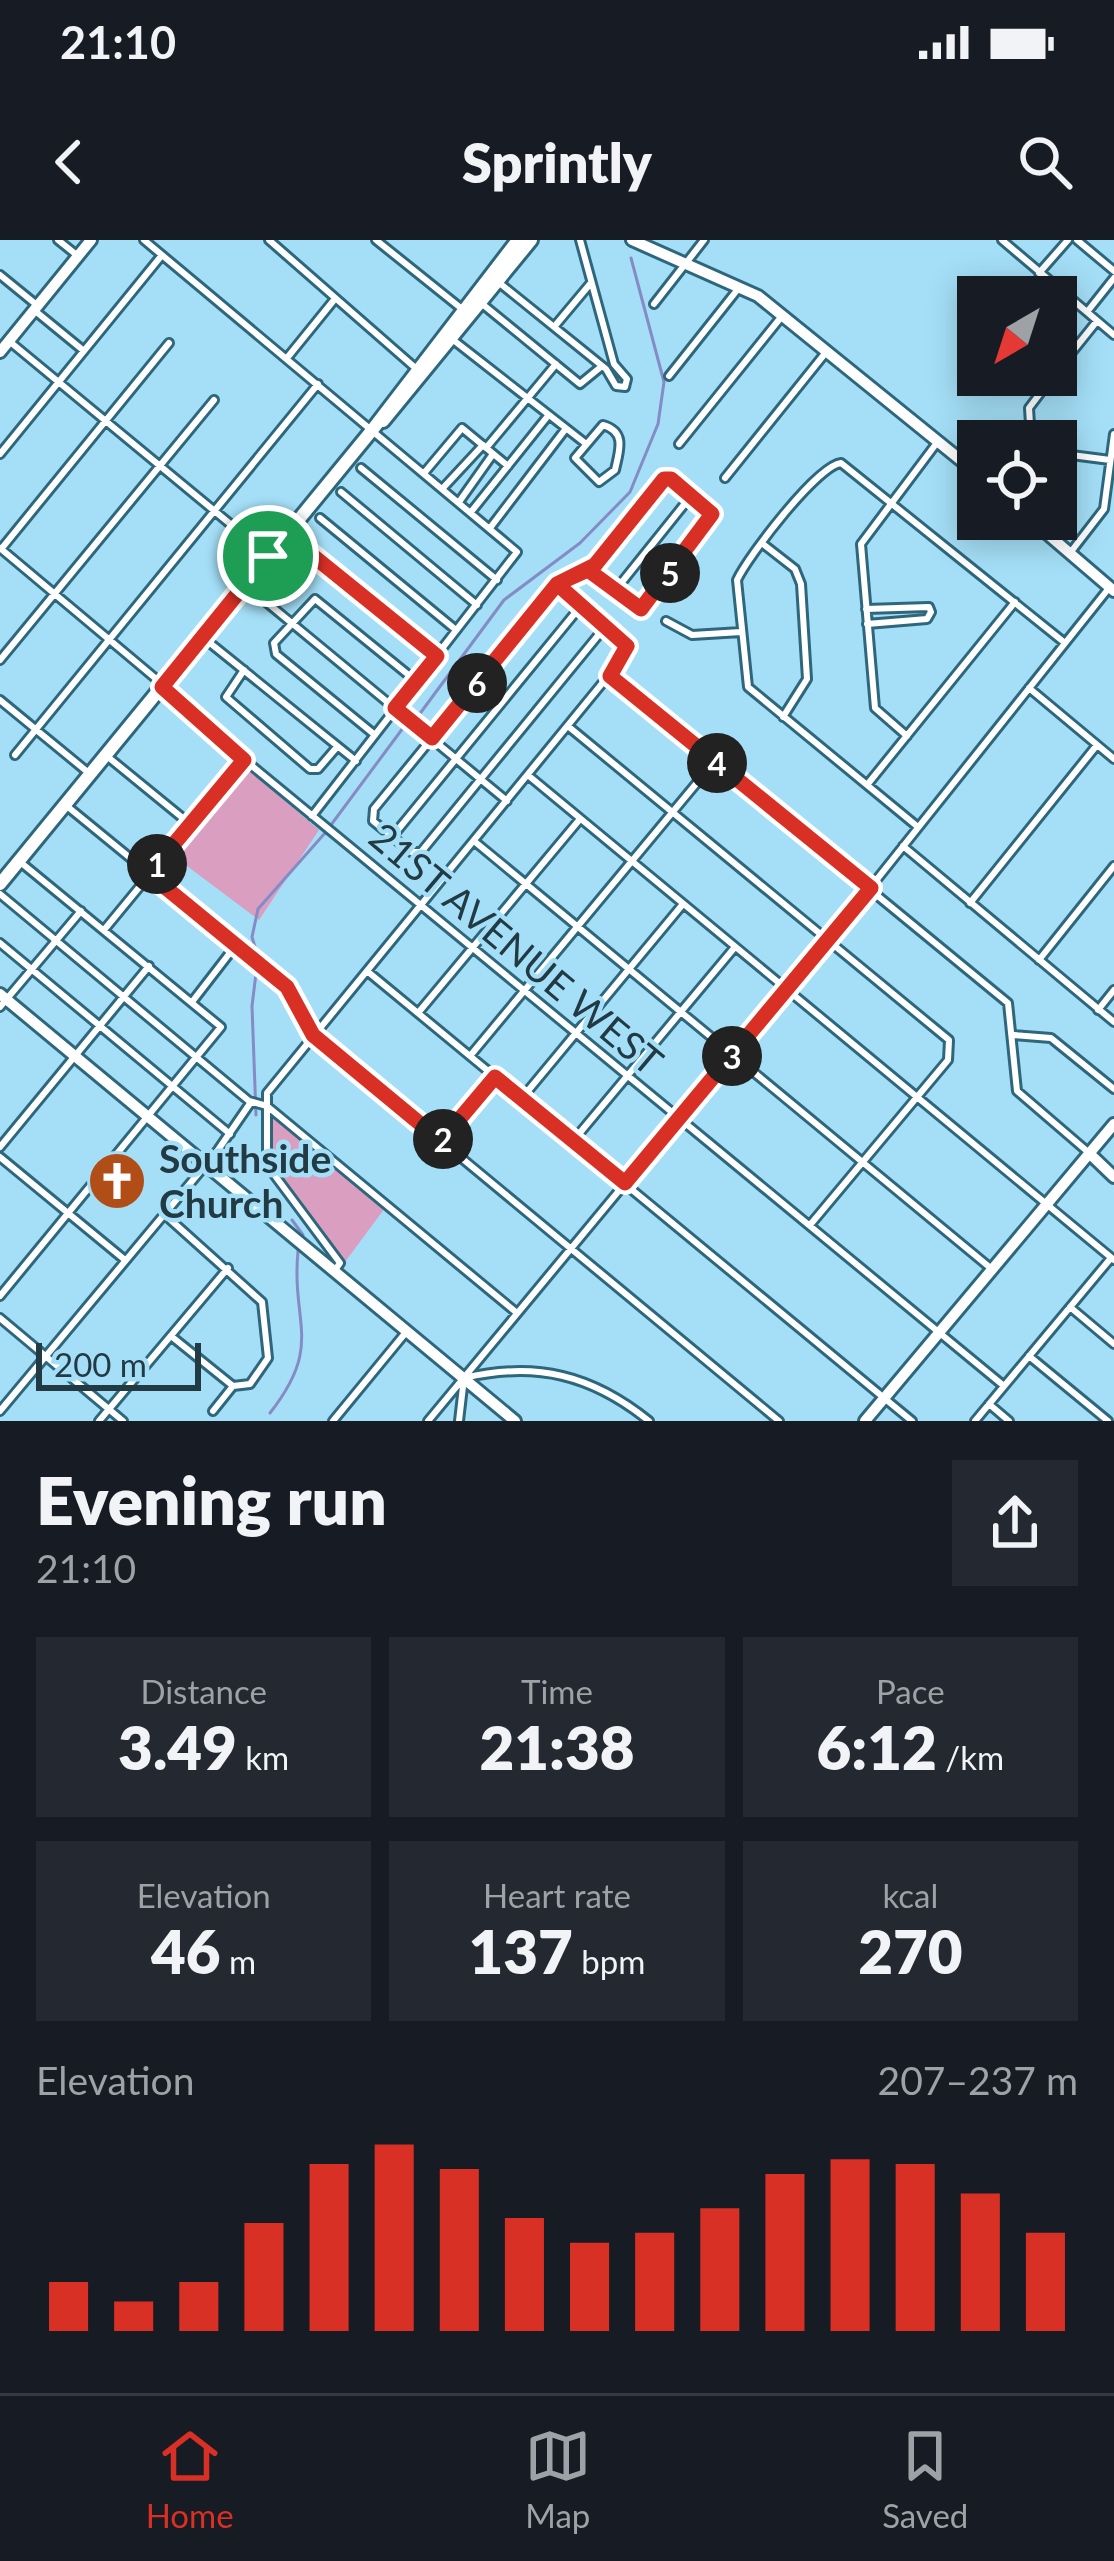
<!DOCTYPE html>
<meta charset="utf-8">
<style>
body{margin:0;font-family:Lato,sans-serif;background:#242831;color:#f1f3f6;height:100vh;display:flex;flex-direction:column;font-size:45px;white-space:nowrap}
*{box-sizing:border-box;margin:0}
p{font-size:39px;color:#9ea1a6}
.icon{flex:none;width:66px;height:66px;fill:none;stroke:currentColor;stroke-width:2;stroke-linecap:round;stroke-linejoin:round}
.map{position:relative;height:1181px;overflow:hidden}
.details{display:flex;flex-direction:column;background:#171b24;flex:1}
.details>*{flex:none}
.needle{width:78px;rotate:219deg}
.controls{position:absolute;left:957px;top:36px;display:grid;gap:24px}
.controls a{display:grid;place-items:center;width:120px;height:120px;border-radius:0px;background:#171b24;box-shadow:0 6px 30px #0003;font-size:60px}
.scale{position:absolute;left:36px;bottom:30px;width:165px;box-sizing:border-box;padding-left:12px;border:6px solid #223a44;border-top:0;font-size:33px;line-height:42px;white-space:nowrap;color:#223a44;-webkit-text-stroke:9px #a4dff7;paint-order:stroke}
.pin{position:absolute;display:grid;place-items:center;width:102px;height:102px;color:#fff;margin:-51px;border:6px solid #fff;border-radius:50%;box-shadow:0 3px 12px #0007}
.km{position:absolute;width:60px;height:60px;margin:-30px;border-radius:50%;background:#222;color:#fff;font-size:33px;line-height:60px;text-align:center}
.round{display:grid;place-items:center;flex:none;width:126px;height:126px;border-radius:0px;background:#242831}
.headline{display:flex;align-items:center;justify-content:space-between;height:204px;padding:0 36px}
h1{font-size:66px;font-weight:800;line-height:90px}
.figures{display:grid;grid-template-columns:repeat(3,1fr);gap:18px;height:204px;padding:12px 36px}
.figures div{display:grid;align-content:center;border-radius:0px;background:#242831;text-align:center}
.figures b{font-size:60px;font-weight:800}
.figures small{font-size:33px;font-weight:400}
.figures p{font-size:33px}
.chart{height:336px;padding:24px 36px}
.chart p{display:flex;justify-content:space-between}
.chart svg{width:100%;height:216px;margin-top:12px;stroke:#d93025;stroke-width:6}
.status{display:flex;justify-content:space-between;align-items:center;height:84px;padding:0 60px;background:#171b24;direction:ltr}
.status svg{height:33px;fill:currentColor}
header{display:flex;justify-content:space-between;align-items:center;height:156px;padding:0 36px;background:#171b24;font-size:54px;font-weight:800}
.menu{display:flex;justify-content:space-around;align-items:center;height:168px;border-top:3px solid #363941;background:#171b24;font-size:33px;color:#9ea1a6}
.menu a{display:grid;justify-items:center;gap:6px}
.menu .active{color:#d93025}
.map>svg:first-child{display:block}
.green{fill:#da9fc0}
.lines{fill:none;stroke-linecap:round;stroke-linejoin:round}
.stream{stroke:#858bc4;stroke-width:3}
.street-casing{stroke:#2e677c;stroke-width:12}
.secondary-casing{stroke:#2e677c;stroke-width:16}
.primary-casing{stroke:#2e677c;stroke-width:18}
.street{stroke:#fff;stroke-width:6}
.secondary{stroke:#fff;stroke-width:10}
.primary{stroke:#fff;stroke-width:12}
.route-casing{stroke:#fff;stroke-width:24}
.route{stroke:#d93025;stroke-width:15}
.labels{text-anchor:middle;stroke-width:9;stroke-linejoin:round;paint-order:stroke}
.street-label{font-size:39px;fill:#223a44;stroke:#a4dff7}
.poi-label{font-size:39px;font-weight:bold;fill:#223a44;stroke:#a4dff7;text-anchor:start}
</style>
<div class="status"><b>21:10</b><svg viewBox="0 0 49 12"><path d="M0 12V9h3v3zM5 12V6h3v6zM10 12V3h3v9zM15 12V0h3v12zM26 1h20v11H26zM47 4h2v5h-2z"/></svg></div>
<header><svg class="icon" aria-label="back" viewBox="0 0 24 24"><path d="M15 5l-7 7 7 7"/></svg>Sprintly<svg class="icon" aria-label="search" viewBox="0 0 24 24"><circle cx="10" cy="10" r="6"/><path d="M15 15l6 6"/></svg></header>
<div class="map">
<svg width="1114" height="1181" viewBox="0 0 1114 1181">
<rect width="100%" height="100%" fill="#a4dff7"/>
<path class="green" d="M243 525 319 590 259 680 171 614Z
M269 873 385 968 339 1030 342 1025 269 924Z"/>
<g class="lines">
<path class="stream" d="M256 875 252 766 258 717 252 697 258 669 325 593 403 488 410 487 504 360 580 303 630 252 658 184 664 142 631 18
M292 980 303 995
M270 1173C324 1104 291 1085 298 1011"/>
<defs>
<path id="street" d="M58 0 78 16
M144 0 517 312 312 576
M269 0 420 132
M376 0 462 69
M1002 0 1114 95
M1077 0 1114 31
M1039 33 1068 0
M0 35 38 66
M497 41 606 129 616 146 625 147 627 139 614 124 580 0
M481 63 580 144 602 126
M654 64 704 0
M34 70 84 111
M1087 72 1114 38
M554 87 590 44
M452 99 585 203
M9 101 269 316
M287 118 334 60
M1056 132 1097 81
M669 136 738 49
M603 185C627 192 619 211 615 230L599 242 575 218Z
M1008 201 1028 194
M1031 201 1029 168 1054 135
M679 204 782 76
M486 208 556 124
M1056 213 1110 220
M0 214 162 15
M361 228 497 340
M425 232 462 188 508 226
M725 238 827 111
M443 248 483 205
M341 252 477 365
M459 262 493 214
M471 272 547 177
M320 278 456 390
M490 288 564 191
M289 296 437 416
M763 304 795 329 801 344 807 439 783 477
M0 308 155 438 172 460 1004 1146
M2 308 169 103
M1070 313 1104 269 1114 194
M588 330 641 369 712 281V274L671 239H664L594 325 558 344 374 569 373 581 411 612H421L605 387
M248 347 507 561
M614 352 691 256
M866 369 929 367 931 372 927 379 867 384
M666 381 692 395 741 392
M205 399 356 521
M0 420 214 160
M244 430 226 457 310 529H318L337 507
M610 436 1008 763 1017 851 1088 912
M1029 448 1114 519
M0 460 90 534
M569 487 949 800 948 820 810 985
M375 495 276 414 274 403 315 359 416 441
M907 496 875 468 861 304 936 204
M15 515 318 144
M108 517 190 584
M529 536 1114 1020
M867 545 1015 362
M68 567 288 747 313 795 779 1181
M918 587 748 447 737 340C749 315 817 226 841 223L1065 403
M392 597 580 367
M474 601 993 1030
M903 606 1114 782
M0 654 249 861 267 866 517 1073
M970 663 1097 505
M104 690 244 520
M0 703 230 894
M1039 720 1114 626
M367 731 912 1181
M192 762 236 705
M0 767 81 671
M1098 770 1114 750
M418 773 580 579
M1014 795 1051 798 1114 849
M470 816 715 521
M522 858 683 664
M441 901 495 837
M573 901 735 707
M0 907 149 726
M0 917 125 1020
M164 974 262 1062 268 1118 250 1144 233 1146
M335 1030 340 1023 267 925V853L627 413V407L558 344
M0 1056 221 787 19 621
M1070 1067 1114 1104
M0 1078 123 1181
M171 1096 233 1146
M1029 1116 1108 1181
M989 1164 1009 1181
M0 1171 218 910 251 862
M213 1171 233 1146
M99 1181 228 1028
M333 1181 407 1091
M428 1181 870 648 1109 348
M459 1181 464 1138C536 1121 592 1135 649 1181
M975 1181 1111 1018"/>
<path id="secondary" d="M632 0 758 56 978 234
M0 112 91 0
M1030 279 1114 351
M0 754 515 1181
M1090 914 1114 937
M865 1181 1114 884"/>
<path id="primary" d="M383 181 531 0
M0 644 373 189 518 0"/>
</defs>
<use href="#street" class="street-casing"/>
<use href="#secondary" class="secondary-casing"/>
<use href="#primary" class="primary-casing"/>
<use href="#street" class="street"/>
<use href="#secondary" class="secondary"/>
<use href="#primary" class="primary"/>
</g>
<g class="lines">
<defs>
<path id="route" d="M268 316 162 447 244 520 149 634 287 747 313 795 441 901 495 837 625 943 871 648 610 436 627 406 557 344 588 330 641 369 712 274 671 239H664L595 325 557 344 432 498 395 468 437 416 286 294 268 316"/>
</defs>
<use href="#route" class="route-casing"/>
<use href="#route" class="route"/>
</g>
<defs>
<symbol id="church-disc" viewBox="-11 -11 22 22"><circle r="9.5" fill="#b14e17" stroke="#a4dff7"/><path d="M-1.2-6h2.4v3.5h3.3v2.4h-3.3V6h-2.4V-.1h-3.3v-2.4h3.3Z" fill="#fff"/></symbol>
</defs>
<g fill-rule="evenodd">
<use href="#church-disc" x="84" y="908" width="66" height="66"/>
</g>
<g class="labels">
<g class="street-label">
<text transform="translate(516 709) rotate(40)" y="14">21ST AVENUE WEST</text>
</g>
<g class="poi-label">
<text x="159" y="933">Southside<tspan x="159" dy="45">Church</tspan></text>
</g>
</g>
</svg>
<div class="controls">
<a><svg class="needle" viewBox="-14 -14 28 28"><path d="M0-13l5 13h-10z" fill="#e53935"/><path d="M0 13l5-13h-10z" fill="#9ea1a6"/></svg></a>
<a><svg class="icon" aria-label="locate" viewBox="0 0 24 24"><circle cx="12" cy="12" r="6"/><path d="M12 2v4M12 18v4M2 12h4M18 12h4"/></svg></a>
</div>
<div class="scale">200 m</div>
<div class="pin" style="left:268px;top:316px;background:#1e9e55"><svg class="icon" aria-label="arrive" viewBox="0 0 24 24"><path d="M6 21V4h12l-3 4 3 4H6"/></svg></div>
<b class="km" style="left:157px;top:624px">1</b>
<b class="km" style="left:443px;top:899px">2</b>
<b class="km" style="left:732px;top:816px">3</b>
<b class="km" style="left:717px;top:523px">4</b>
<b class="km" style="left:670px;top:333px">5</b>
<b class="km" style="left:477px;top:443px">6</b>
</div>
<section class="details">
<div class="headline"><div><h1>Evening run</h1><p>21:10</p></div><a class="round"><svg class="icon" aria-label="share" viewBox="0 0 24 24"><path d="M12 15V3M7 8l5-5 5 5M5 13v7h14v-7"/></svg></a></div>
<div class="figures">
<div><p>Distance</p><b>3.49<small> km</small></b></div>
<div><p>Time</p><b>21:38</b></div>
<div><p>Pace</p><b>6:12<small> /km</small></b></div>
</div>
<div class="figures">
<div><p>Elevation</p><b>46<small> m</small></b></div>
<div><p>Heart rate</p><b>137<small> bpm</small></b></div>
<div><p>kcal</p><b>270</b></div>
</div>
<div class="chart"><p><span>Elevation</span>207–237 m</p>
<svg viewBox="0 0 160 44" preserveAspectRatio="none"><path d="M5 44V34M15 44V38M25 44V34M35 44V22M45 44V10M55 44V6M65 44V11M75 44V21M85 44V26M95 44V24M105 44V19M115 44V12M125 44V9M135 44V10M145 44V16M155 44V24"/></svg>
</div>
</section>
<nav class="menu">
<a class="active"><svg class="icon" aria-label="home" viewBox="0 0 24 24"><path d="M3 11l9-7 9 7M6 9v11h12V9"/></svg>Home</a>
<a><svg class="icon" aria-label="map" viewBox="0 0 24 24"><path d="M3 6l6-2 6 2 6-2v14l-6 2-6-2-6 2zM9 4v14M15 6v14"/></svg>Map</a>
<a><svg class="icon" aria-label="saved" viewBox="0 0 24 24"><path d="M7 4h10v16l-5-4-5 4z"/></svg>Saved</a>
</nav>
